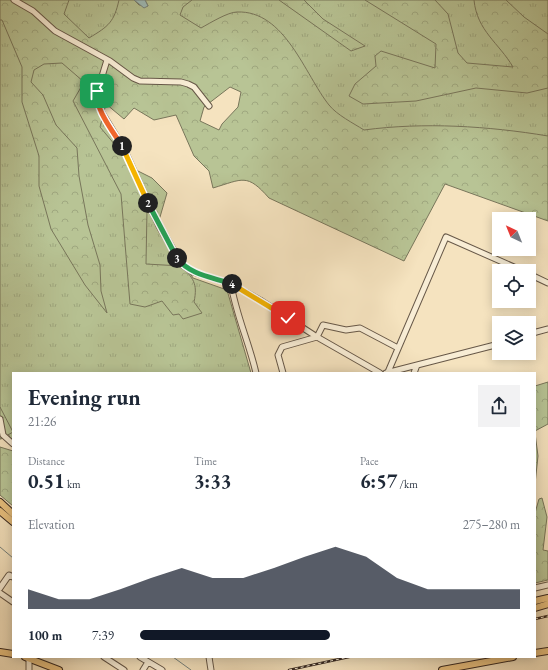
<!DOCTYPE html>
<meta charset="utf-8">
<style>
body{margin:0;font-family:"EB Garamond",serif;background:#f2f2f3;color:#1f2937;height:100vh;display:flex;flex-direction:column;font-size:15px;white-space:nowrap}
*{box-sizing:border-box;margin:0}
p{font-size:13px;color:#747a83}
.icon{flex:none;width:22px;height:22px;fill:none;stroke:currentColor;stroke-width:2;stroke-linecap:round;stroke-linejoin:round}
.map{position:relative;flex:1;overflow:hidden}
.panel{position:absolute;left:12px;top:372px;width:524px;height:286px;display:flex;flex-direction:column;background:#fff;border-radius:0px;box-shadow:0 2px 10px #0003}
.panel>*{flex:none}
.needle{width:26px;rotate:317deg}
.tools{position:absolute;left:492px;top:212px;display:grid;gap:8px}
.tools a{display:grid;place-items:center;width:44px;height:44px;border-radius:0px;background:#fff;box-shadow:0 2px 10px #0003;font-size:20px}
.pin{position:absolute;display:grid;place-items:center;width:34px;height:34px;color:#fff;margin:-17px;border-radius:8px;box-shadow:0 2px 6px #0006}
.km{position:absolute;width:20px;height:20px;margin:-10px;border-radius:50%;background:#222;color:#fff;font-size:11px;line-height:20px;text-align:center}
.round{display:grid;place-items:center;flex:none;width:42px;height:42px;border-radius:0px;background:#f2f2f3}
.summary{display:flex;align-items:center;justify-content:space-between;height:68px;padding:0 16px}
h1{font-size:22px;font-weight:700;line-height:30px}
.metrics{display:grid;grid-template-columns:repeat(3,1fr);gap:6px;height:68px;padding:4px 16px}
.metrics div{display:grid;align-content:center}
.metrics b{font-size:20px;font-weight:700}
.metrics small{font-size:11px;font-weight:400}
.metrics p{font-size:11px}
.chart{height:112px;padding:8px 16px}
.chart p{display:flex;justify-content:space-between}
.chart svg{width:100%;height:72px;margin-top:4px;fill:#111827;opacity:.7}
ul{padding:0 16px;list-style:none;font-size:13px}
li{display:grid;grid-template-columns:64px 48px 1fr;align-items:center;height:30px}
li i{height:10px;border-radius:5px;background:#111827}
.map>svg:first-child{display:block}
.grass{fill:url(#grass-tufts);stroke:#78765b}
.forest{fill:url(#forest-crowns);stroke:#78765b;fill-rule:evenodd}
.water{fill:#9fbdba;stroke:#76827d}
.lines{fill:none;stroke-linecap:round;stroke-linejoin:round}
.stream{stroke:#76827d;stroke-width:1}
.minor-casing{stroke:#675848;stroke-width:7}
.major-casing{stroke:#382921;stroke-width:8}
.minor{stroke:#f8edd5;stroke-width:5}
.major{stroke:#eac280;stroke-width:6}
.rail-casing{stroke:#382921;stroke-width:2.5}
.rail{stroke:#f8edd5;stroke-width:1;stroke-dasharray:3;stroke-linecap:butt}
.split-1-casing{stroke:#fff;stroke-width:8}
.split-2-casing{stroke:#fff;stroke-width:8}
.split-3-casing{stroke:#fff;stroke-width:8}
.split-4-casing{stroke:#fff;stroke-width:8}
.split-5-casing{stroke:#fff;stroke-width:8}
.split-1{stroke:#f0652b;stroke-width:5}
.split-2{stroke:#f5b400;stroke-width:5}
.split-3{stroke:#22a559;stroke-width:5}
.split-4{stroke:#22a559;stroke-width:5}
.split-5{stroke:#f5b400;stroke-width:5}
</style>
<div class="map">
<svg width="548" height="670" viewBox="0 0 548 670">
<defs>
<pattern id="grass-tufts" width="24" height="20" patternUnits="userSpaceOnUse"><rect width="24" height="20" fill="#b8c495"/><path d="M3 7l-1-3M5 7V3M7 7l1-3M15 17l-1-3M17 17v-4M19 17l1-3" fill="none" stroke="#9fa880"/></pattern>
<pattern id="forest-crowns" width="20" height="18" patternUnits="userSpaceOnUse"><rect width="20" height="18" fill="#b8c495"/><path d="M2 6a3 3 0 1 1 6 0M12 15a3 3 0 1 1 6 0" fill="none" stroke="#9fa880"/></pattern>
</defs>
<rect width="100%" height="100%" fill="#f5e3bf"/>
<filter id="stains"><feTurbulence type="fractalNoise" baseFrequency=".005" numOctaves="4"/><feColorMatrix values="0 0 0 0 .2 0 0 0 0 .09 0 0 0 0 .02 0 0 0 .5 -.17"/></filter>
<radialGradient id="worn" r=".72"><stop offset=".6" stop-color="#630" stop-opacity="0"/><stop offset="1" stop-color="#630" stop-opacity=".3"/></radialGradient>
<path class="grass" d="M0 0H548V141L354 135 267 75 91 98 193 278 227 290 251 373H13V439L10 438 0 414Z"/>
<path class="forest" d="M0 0H69L64 14 89 38C109 26 114 22 119 0H134L139 5 148 6 145 0H192L183 7 180 15 201 28C210 23 228 12 237 12 285 10 305 75 329 105 337 115 353 123 364 130 424 122 488 126 548 136V221L445 184 404 261 269 198C247 173 243 179 213 188L209 171 194 156 176 115 154 120 134 108 124 119 106 104 100 127 136 170 152 178 167 193 160 217 156 224 147 210 146 264 181 266C193 278 198 283 194 302L202 313 183 319 179 314 173 315 162 301 145 307 130 304 121 194 73 101 84 82 62 63 44 64 34 70 31 82 43 95 56 125 77 148 79 176 88 225 100 265 101 291 107 313 85 285 51 229 39 186V156L22 102V67L2 20H0ZM230 87 241 92 238 107 222 124 219 130 200 121 204 107Z
M279 0H304L323 19 365 46 351 51Z
M365 0H435L448 14 458 53 467 63 513 67C499 43 477 31 474 0H506L524 17 548 34V88L527 93 476 88 416 101 363 104 349 96 355 84 376 66 375 56 381 51 435 68 436 44Z
M548 382V424L535 431V386Z
M0 407 13 432 1 439H0Z
M535 433 538 456 535 484Z
M0 447 13 451V506L0 495Z
M542 498 547 517 543 550 548 551V580L535 583V513L539 499Z"/>
<path class="water" d="M134 0H145L148 6 144 8Z"/>
<g class="lines">
<path class="stream" d="M0 547 13 558
M173 657 191 670"/>
<defs>
<path id="minor" d="M14 0 33 11 55 31 110 61 133 78 140 81 181 82 188 84 194 87 209 106
M107 60 96 96 98 106 124 149 159 226 181 264 193 272 231 284 260 300 317 337 380 373
M529 274 548 283
M231 284C236 315 249 342 256 373
M529 334 548 329
M388 372 446 237 523 271
M283 373 278 355 282 347 317 337 323 325 346 330 360 328 398 348
M386 373 499 344
M414 373 417 365
M0 419 3 435 13 444
M0 588 9 575 13 577
M535 588 548 585
M0 593 13 602
M104 657 124 670
M140 657 162 670
M209 657 211 670
M29 658V670
M143 670 148 662"/>
<path id="major" d="M0 502 13 514
M0 511 13 522
M535 601 548 598
M535 608 548 604
M0 652 13 654
M535 653 548 651
M25 657 59 670
M442 670 513 657"/>
</defs>
<use href="#minor" class="minor-casing"/>
<use href="#major" class="major-casing"/>
<use href="#minor" class="minor"/>
<use href="#major" class="major"/>
<defs>
<path id="rail" d="M535 619 548 616
M289 670 349 657"/>
</defs>
<use href="#rail" class="rail-casing"/>
<use href="#rail" class="rail"/>
</g>
<g class="lines">
<defs>
<path id="split-1" d="M97 91C93 106 114 133 122 146"/>
<path id="split-2" d="M122 146 148 203"/>
<path id="split-3" d="M148 203 177 258"/>
<path id="split-4" d="M177 258C190 275 212 277 232 284"/>
<path id="split-5" d="M232 284 288 318"/>
</defs>
<use href="#split-1" class="split-1-casing"/>
<use href="#split-2" class="split-2-casing"/>
<use href="#split-3" class="split-3-casing"/>
<use href="#split-4" class="split-4-casing"/>
<use href="#split-5" class="split-5-casing"/>
<use href="#split-1" class="split-1"/>
<use href="#split-2" class="split-2"/>
<use href="#split-3" class="split-3"/>
<use href="#split-4" class="split-4"/>
<use href="#split-5" class="split-5"/>
</g>
<rect width="100%" height="100%" filter="url(#stains)"/>
<rect width="100%" height="100%" fill="url(#worn)"/>
</svg>
<div class="tools">
<a><svg class="needle" viewBox="-14 -14 28 28"><path d="M0-13l5 13h-10z" fill="#e53935"/><path d="M0 13l5-13h-10z" fill="#747a83"/></svg></a>
<a><svg class="icon" aria-label="locate" viewBox="0 0 24 24"><circle cx="12" cy="12" r="6"/><path d="M12 2v4M12 18v4M2 12h4M18 12h4"/></svg></a>
<a><svg class="icon" aria-label="layers" viewBox="0 0 24 24"><path d="M12 4l9 5-9 5-9-5zM3 14l9 5 9-5"/></svg></a>
</div>
<div class="pin" style="left:97px;top:91px;background:#1e9e55"><svg class="icon" aria-label="arrive" viewBox="0 0 24 24"><path d="M6 21V4h12l-3 4 3 4H6"/></svg></div>
<div class="pin" style="left:288px;top:318px;background:#d93025"><svg class="icon" aria-label="check" viewBox="0 0 24 24"><path d="M5 12l5 5 9-10"/></svg></div>
<b class="km" style="left:122px;top:146px">1</b>
<b class="km" style="left:148px;top:203px">2</b>
<b class="km" style="left:177px;top:258px">3</b>
<b class="km" style="left:232px;top:284px">4</b>
<section class="panel">
<div class="summary"><div><h1>Evening run</h1><p>21:26</p></div><a class="round"><svg class="icon" aria-label="share" viewBox="0 0 24 24"><path d="M12 15V3M7 8l5-5 5 5M5 13v7h14v-7"/></svg></a></div>
<div class="metrics">
<div><p>Distance</p><b>0.51<small> km</small></b></div>
<div><p>Time</p><b>3:33</b></div>
<div><p>Pace</p><b>6:57<small> /km</small></b></div>
</div>
<div class="chart"><p><span>Elevation</span>275–280 m</p>
<svg viewBox="0 0 160 44" preserveAspectRatio="none"><path d="M0 44V32L10 38L20 38L30 32L40 25L50 19L60 25L70 25L80 19L90 12L100 6L110 12L120 25L130 32L140 32L150 32L160 32V44z"/></svg>
</div>
<ul>
<li><b>100 m</b>7:39<i style="width:50%"></i></li>
</ul>
</section>
</div>
